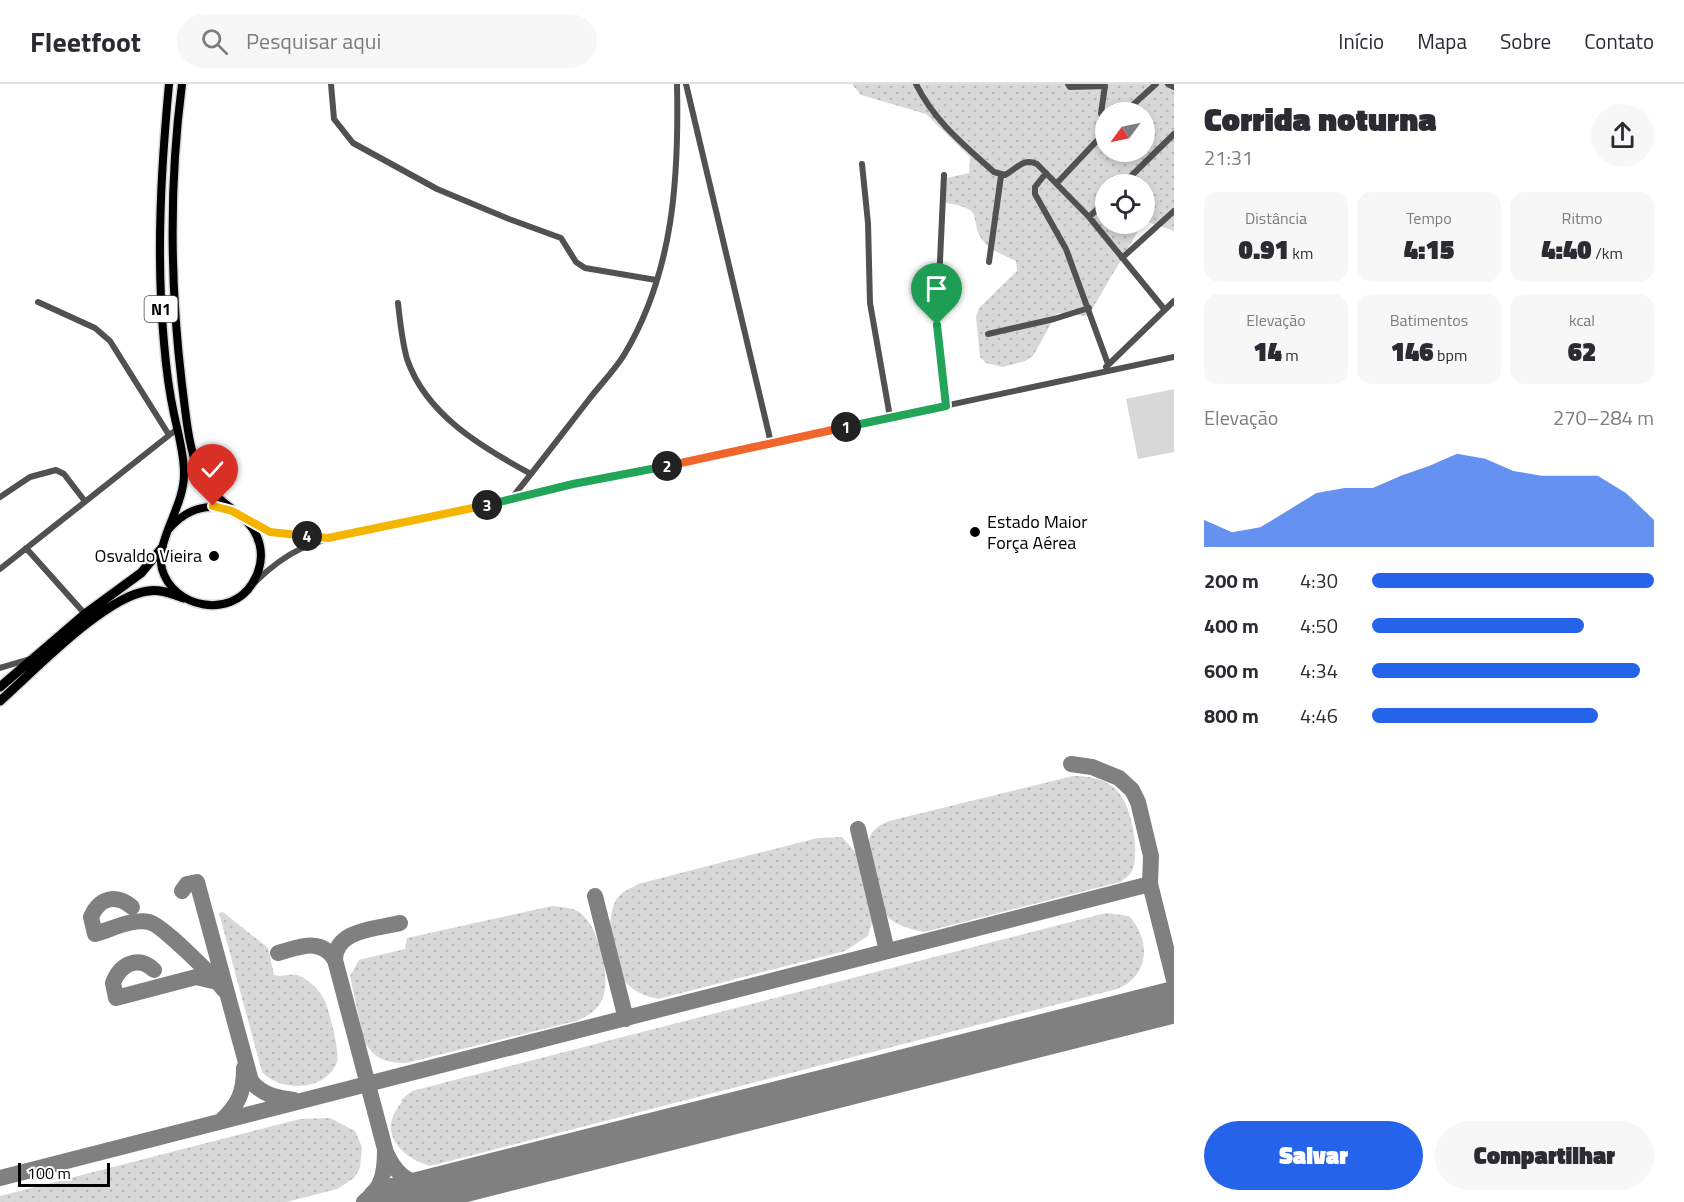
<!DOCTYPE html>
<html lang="pt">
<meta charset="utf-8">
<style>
body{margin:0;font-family:"Titillium Web",sans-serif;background:#f7f7f7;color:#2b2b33;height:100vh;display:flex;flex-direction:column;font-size:22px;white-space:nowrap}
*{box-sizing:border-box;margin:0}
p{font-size:20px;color:#7c7c81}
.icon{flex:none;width:33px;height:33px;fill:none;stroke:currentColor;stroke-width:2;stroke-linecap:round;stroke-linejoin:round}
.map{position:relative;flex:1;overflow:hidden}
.panel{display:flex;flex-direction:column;background:#fff;width:510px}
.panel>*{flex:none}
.needle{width:39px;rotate:237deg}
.controls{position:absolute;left:1095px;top:18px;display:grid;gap:12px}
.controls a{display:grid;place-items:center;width:60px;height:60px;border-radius:50%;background:#fff;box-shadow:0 3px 9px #0003;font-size:30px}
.scale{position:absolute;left:18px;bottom:15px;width:92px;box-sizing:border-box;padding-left:6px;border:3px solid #000;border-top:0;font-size:16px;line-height:21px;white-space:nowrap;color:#000;-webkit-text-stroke:4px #fff;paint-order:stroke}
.pin{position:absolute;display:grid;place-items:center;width:51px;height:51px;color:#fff;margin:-62px -26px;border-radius:50% 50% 50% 0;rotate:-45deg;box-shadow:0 0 6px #0007}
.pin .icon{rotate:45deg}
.km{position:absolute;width:30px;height:30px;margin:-15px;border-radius:50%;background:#222;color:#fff;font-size:16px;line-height:30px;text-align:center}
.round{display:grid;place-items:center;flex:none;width:63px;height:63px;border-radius:32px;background:#f7f7f7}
.overview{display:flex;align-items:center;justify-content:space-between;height:102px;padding:0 30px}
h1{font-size:33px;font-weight:800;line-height:45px}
.metrics{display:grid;grid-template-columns:repeat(3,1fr);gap:9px;height:102px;padding:6px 30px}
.metrics div{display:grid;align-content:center;border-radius:15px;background:#f7f7f7;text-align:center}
.metrics b{font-size:26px;font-weight:800}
.metrics small{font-size:16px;font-weight:400}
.metrics p{font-size:16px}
.chart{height:168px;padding:12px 30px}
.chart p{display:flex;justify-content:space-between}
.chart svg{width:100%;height:108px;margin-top:6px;fill:#2563eb;opacity:.7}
.primary-button{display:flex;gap:12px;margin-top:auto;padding:12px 30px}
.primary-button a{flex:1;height:69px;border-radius:36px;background:#2563eb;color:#fff;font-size:24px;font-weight:800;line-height:69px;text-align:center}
.primary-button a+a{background:#f7f7f7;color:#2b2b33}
ul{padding:0 30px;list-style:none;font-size:20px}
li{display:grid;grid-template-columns:96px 72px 1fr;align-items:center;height:45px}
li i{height:15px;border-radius:8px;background:#2563eb}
header{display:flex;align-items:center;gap:36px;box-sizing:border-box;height:84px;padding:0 30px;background:#fff;border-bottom:2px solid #e1e1e2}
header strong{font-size:28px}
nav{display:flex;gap:33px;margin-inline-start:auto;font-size:21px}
.search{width:420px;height:54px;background:#f7f7f7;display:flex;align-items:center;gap:15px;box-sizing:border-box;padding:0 21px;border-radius:33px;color:#7c7c81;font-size:22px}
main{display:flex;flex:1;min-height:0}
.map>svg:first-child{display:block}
.grass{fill:url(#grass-dots);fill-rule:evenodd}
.pitch{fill:#d8d8d8}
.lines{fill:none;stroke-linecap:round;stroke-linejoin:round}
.taxiway{stroke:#808080;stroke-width:16}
.runway{stroke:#808080;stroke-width:42}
.major-casing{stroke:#dbdbdb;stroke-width:11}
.highway-casing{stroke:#dbdbdb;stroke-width:12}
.minor{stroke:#515151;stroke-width:6}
.major{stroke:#000;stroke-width:8}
.highway{stroke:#000;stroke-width:9}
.split-1-casing{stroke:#fff;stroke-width:12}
.split-2-casing{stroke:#fff;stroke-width:12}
.split-3-casing{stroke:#fff;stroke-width:12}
.split-4-casing{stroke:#fff;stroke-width:12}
.split-5-casing{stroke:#fff;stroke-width:12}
.split-1{stroke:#22a559;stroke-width:8}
.split-2{stroke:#f0652b;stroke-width:8}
.split-3{stroke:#22a559;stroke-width:8}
.split-4{stroke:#f5b400;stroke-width:8}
.split-5{stroke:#f5b400;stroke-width:8}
.poi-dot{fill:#000;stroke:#fff;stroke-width:2}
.labels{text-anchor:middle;stroke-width:4.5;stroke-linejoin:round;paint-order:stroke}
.shield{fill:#fff;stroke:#4c4c4c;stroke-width:1.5}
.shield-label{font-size:16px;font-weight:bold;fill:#000}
.poi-label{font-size:18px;fill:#000;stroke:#fff;text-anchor:start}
</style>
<header>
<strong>Fleetfoot</strong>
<div class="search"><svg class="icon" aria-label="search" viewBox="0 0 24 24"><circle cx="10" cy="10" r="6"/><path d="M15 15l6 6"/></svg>Pesquisar aqui</div>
<nav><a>Início</a><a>Mapa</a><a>Sobre</a><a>Contato</a></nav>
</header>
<main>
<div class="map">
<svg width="1174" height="1118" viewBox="0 0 1174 1118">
<defs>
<pattern id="grass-dots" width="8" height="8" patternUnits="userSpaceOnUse" patternTransform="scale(1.5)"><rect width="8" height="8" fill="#d8d8d8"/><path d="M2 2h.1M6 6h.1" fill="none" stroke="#b8b8b8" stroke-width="1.8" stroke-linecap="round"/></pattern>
</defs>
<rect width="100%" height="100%" fill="#fff"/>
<path class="grass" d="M852 0H1174V147L1148 138 1141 142 1088 232 1057 229 1033 272 1025 277 1003 283 986 279 980 273 976 233 979 224 1017 187 1016 177C1006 172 991 167 984 158 966 134 989 126 946 119V94L969 89 970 73 926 30 861 11ZM1106 28H1144V68H1106ZM1106 100H1144V140H1106Z
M1073 692C1090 692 1108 695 1119 709 1132 725 1138 761 1134 781 1133 789 1126 794 1120 798L924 848C910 845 892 841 883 827 877 817 866 766 869 755 872 745 880 741 889 737Z
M842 753 858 771 872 838 868 852 845 867 658 915C645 912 635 908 625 898 610 881 604 832 618 813 623 807 632 804 638 800L817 754Z
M552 822C561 823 571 823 579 828 599 841 613 897 601 918 595 928 586 933 576 937L406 979C386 979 374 975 364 957L350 892 359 876 405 865 407 854Z
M223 828 268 864 274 891C284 894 290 888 300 892 310 897 319 906 324 915 329 925 340 968 337 978 326 1008 280 1008 262 988L219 829Z
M1106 829 1129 832C1151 856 1150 892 1117 905L430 1082C400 1073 376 1048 402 1018L401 1016 412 1007Z
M330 1034 355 1047 362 1063 360 1084 354 1094 337 1105 287 1118H0V1112L300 1035Z"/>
<path class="pitch" d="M1174 305V368L1138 375 1126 315Z"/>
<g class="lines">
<path class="taxiway" d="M1071 680 1092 683 1119 694 1132 706 1138 718 1151 772 1150 800 1174 896
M858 745 887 867
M182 807 187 800 197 798 251 997C262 1011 277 1014 294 1016
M595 812 626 935
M132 823C116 809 99 814 91 833L95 850C110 846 133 834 149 838 161 840 215 894 224 906
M278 869C300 863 321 853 335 876
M154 886C138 871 120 880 113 899L116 914 196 893 217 898
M221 1037C239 1020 244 1008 244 984
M385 1066C400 1102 419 1102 453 1100
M0 1094 1150 800
M364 1118C383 1104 385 1088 385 1065L335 876C335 845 377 845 400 839"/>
<path class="runway" d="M382 1118 1174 918"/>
<defs>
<path id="major" d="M182 0C169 100 170 201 182 301 186 331 188 363 200 391 207 405 219 415 231 424
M168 446C215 390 286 447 252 500 230 535 173 524 162 485 155 456 185 422 184 389 184 369 178 349 174 330 169 307 166 283 164 259 156 172 161 86 169 0"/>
<path id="highway" d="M0 603 85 530 141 489 162 464
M0 617C33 588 105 512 148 507 160 505 172 510 184 514"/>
</defs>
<use href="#major" class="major-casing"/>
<use href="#highway" class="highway-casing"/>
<path class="minor" d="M331 0 334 35 353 59 437 105 509 135 561 154 576 178 585 184 656 196
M686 0 771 359
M916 0C934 37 964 61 994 88L1005 91C1017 85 1023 73 1037 80L1089 133 1165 226
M1068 0 1070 3 1105 2 1101 29 1106 45
M1168 0 1174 3
M1125 28 1156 0
M862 80 868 139 870 219 890 333
M1046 89 1035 103V110L1066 165 1108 280
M944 91 937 241 946 322
M1057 99 1106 47
M1123 100 1174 50
M1089 133 1106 117
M1122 174 1174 127
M989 178 1001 92
M38 218 95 244 110 257 169 351
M398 219C400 238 402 257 407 275 426 331 483 364 531 390
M988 250 1054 235 1089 224
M1106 283 1174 217
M0 413 30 393 56 386 64 390 84 416
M511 415C537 383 562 350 587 318 599 302 614 287 624 271 674 188 679 93 677 0
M248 437 282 451 325 454
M26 464 85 530
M0 485 177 345
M254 499C289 465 311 458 358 447L1174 273
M0 584 30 575"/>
<use href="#major" class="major"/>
<use href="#highway" class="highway"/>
</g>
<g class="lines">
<defs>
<path id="split-1" d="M846 343 946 322 937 241"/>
<path id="split-2" d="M667 382 846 343"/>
<path id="split-3" d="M487 421 573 400 667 382"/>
<path id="split-4" d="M307 452 328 454 487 421"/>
<path id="split-5" d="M213 422 232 427 270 448 307 452"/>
</defs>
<use href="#split-1" class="split-1-casing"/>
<use href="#split-2" class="split-2-casing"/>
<use href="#split-3" class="split-3-casing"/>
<use href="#split-4" class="split-4-casing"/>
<use href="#split-5" class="split-5-casing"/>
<use href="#split-1" class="split-1"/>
<use href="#split-2" class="split-2"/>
<use href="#split-3" class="split-3"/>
<use href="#split-4" class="split-4"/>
<use href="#split-5" class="split-5"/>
</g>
<g class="poi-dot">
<circle cx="975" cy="448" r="6"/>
<circle cx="214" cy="472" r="6"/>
</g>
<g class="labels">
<rect class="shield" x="144.5" y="212" width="33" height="26" rx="4.5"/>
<g class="shield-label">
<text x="161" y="231">N1</text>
</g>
<g class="poi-label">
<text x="987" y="444">Estado Maior<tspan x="987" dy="21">Força Aérea</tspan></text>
<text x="202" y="478" text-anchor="end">Osvaldo Vieira</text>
</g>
</g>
</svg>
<div class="controls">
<a><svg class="needle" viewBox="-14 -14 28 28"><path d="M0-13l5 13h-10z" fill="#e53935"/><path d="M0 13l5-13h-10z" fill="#7c7c81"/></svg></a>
<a><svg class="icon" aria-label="locate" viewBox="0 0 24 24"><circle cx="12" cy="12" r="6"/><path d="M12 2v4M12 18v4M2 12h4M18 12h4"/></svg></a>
</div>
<div class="scale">100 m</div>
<div class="pin" style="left:937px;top:241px;background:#1e9e55"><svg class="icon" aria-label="arrive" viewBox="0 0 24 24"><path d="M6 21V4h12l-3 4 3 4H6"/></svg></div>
<div class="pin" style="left:213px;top:422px;background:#d93025"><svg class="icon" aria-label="check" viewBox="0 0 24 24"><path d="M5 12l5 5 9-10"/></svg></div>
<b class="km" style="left:846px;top:343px">1</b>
<b class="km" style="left:667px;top:382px">2</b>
<b class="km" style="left:487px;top:421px">3</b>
<b class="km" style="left:307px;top:452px">4</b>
</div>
<section class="panel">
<div class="overview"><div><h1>Corrida noturna</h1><p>21:31</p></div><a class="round"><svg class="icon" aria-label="share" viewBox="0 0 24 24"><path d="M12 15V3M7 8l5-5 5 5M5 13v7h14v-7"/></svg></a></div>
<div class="metrics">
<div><p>Distância</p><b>0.91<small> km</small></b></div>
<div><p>Tempo</p><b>4:15</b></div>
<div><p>Ritmo</p><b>4:40<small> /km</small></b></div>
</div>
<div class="metrics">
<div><p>Elevação</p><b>14<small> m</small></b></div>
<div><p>Batimentos</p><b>146<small> bpm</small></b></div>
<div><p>kcal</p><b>62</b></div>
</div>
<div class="chart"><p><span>Elevação</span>270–284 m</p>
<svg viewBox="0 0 160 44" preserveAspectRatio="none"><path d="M0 44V33L10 38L20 36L30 29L40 22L50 20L60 20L70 15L80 11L90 6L100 8L110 13L120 15L130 15L140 15L150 22L160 33V44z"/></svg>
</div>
<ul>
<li><b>200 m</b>4:30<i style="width:100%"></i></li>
<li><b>400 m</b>4:50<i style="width:75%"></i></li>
<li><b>600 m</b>4:34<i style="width:95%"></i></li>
<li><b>800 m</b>4:46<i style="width:80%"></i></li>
</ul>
<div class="primary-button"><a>Salvar</a><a>Compartilhar</a></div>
</section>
</main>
